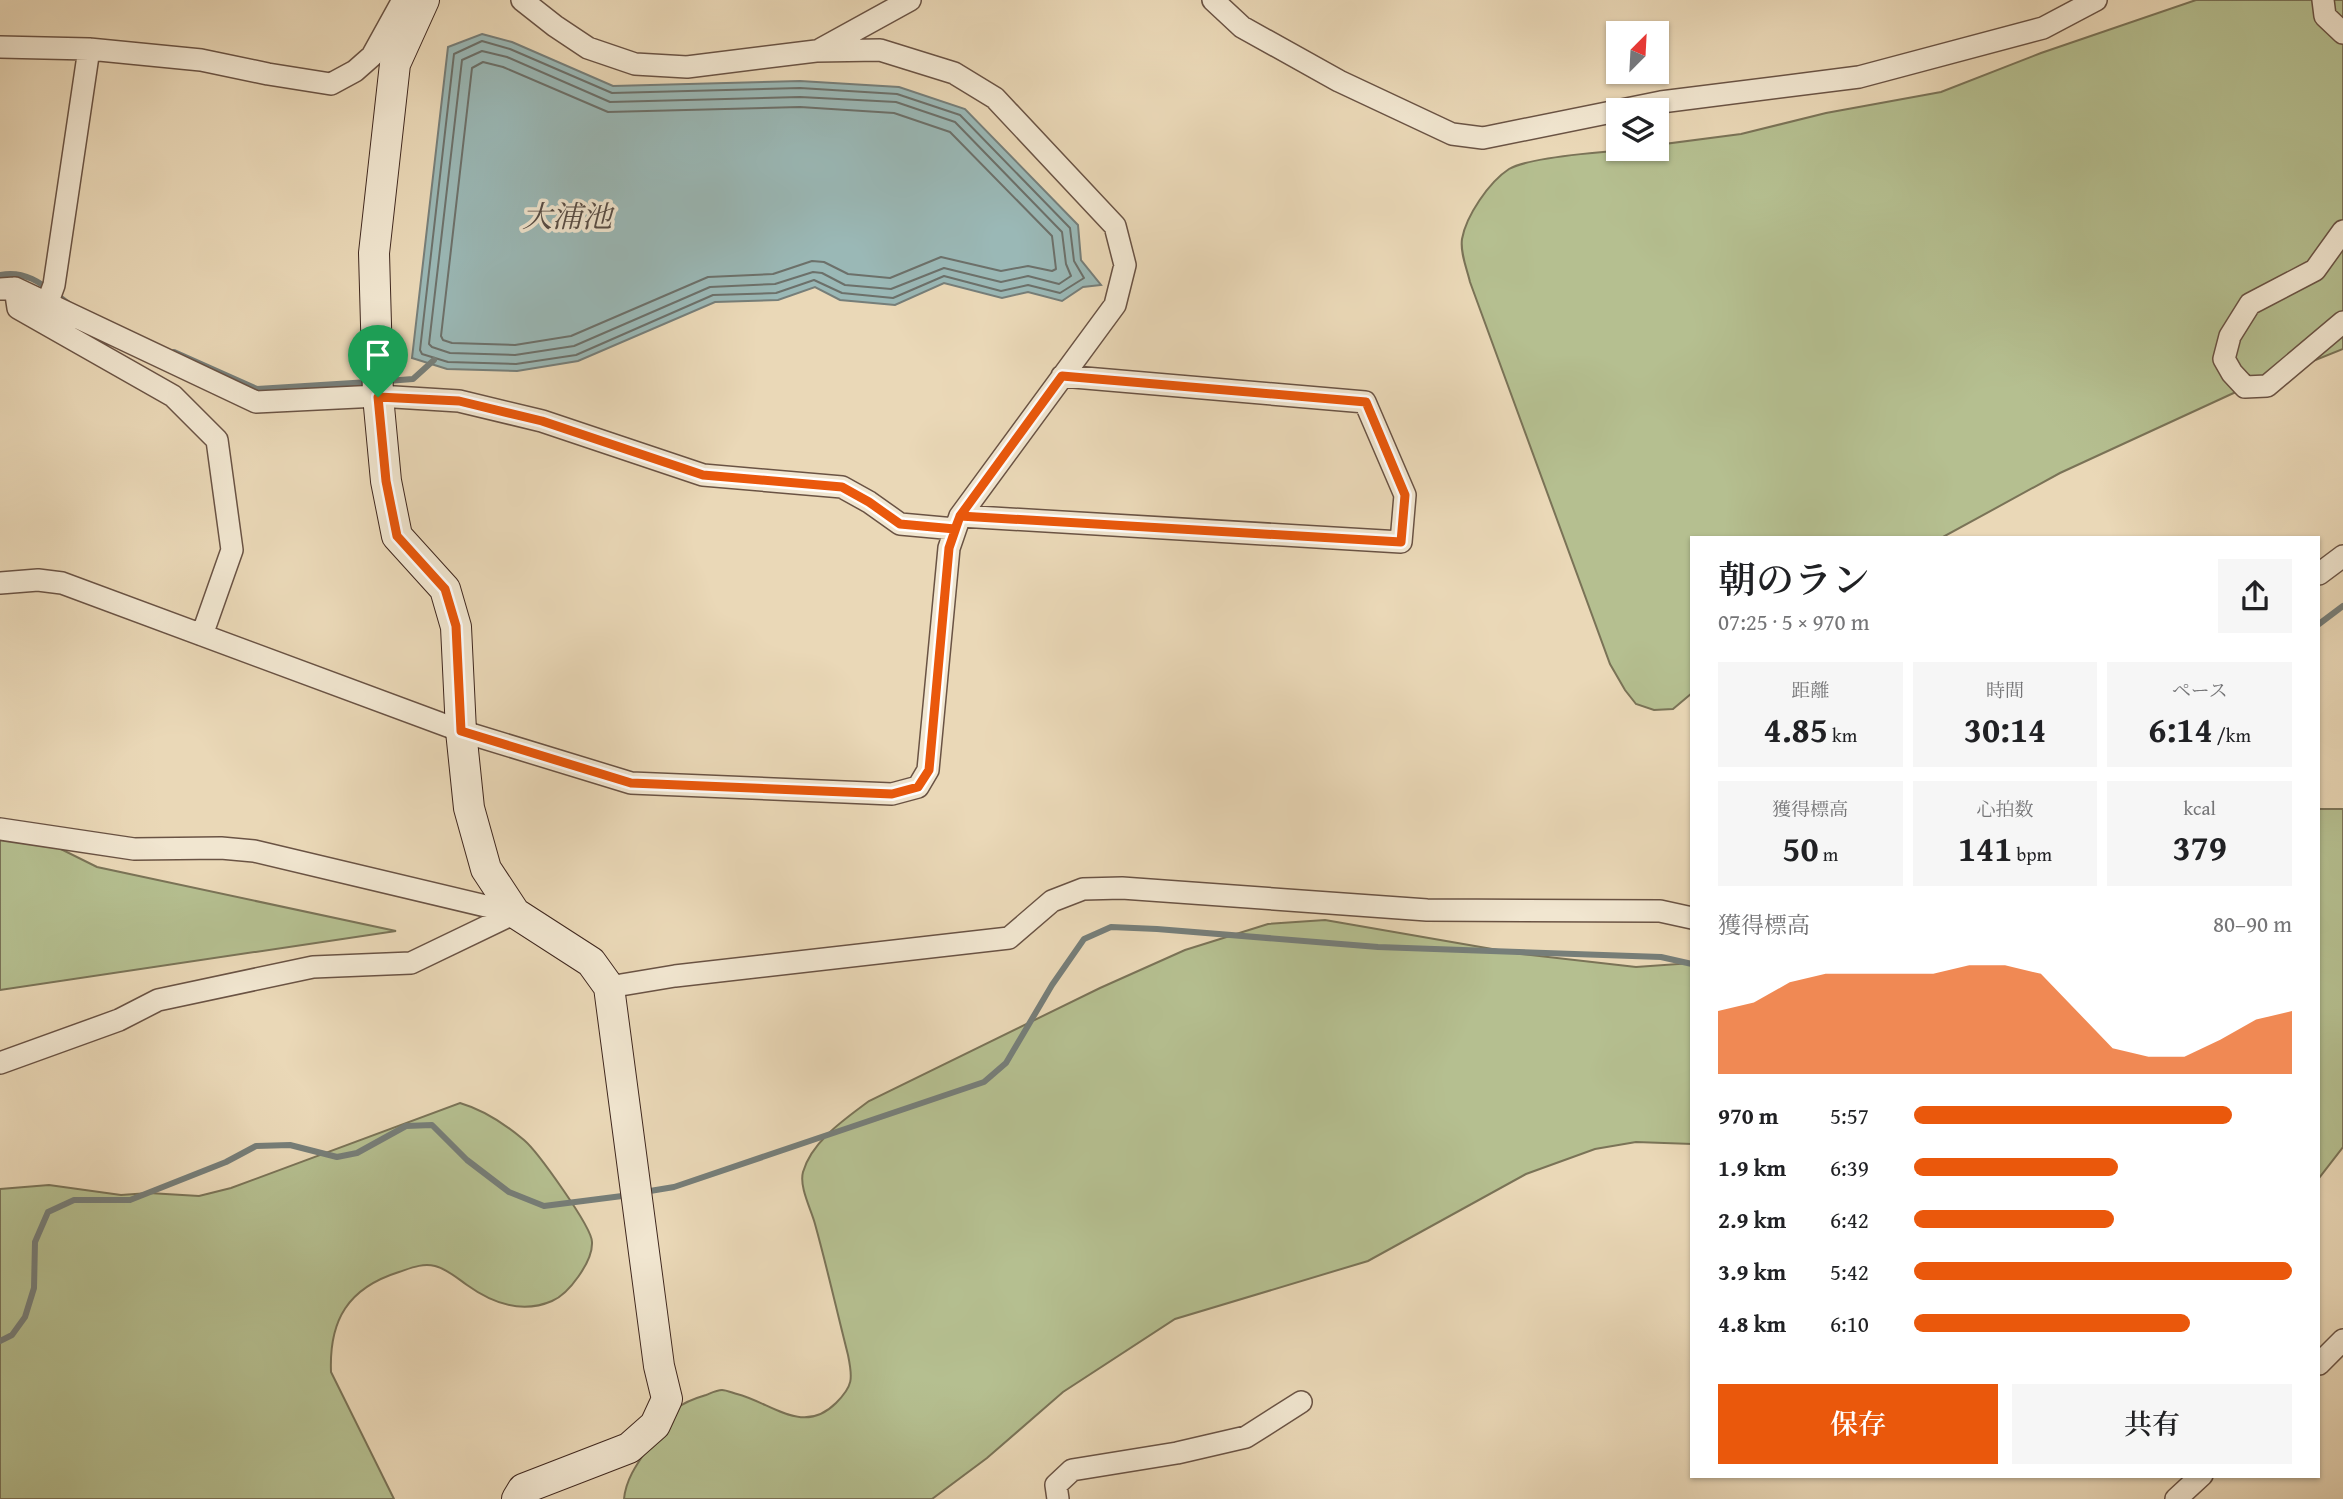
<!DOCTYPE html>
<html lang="ja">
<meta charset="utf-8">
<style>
body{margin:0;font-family:"Gentium Book Plus","Noto Serif JP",serif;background:#f6f6f6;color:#202124;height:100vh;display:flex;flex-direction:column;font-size:26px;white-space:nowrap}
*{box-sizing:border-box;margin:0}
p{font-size:23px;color:#757577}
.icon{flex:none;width:38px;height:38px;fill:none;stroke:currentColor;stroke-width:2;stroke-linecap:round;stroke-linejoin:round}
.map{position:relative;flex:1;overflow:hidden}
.details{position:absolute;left:1690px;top:536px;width:630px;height:942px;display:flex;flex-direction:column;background:#fff;border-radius:0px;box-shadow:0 2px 5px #0004}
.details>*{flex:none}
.needle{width:46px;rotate:24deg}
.tools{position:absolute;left:1606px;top:21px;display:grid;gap:14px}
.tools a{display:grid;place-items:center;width:63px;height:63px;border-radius:0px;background:#fff;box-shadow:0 2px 5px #0004;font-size:35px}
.pin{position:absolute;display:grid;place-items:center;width:60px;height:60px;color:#fff;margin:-72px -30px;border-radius:50% 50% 50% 0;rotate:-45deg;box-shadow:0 0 7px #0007}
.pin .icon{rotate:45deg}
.round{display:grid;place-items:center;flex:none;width:74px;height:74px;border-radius:0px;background:#f6f6f6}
.summary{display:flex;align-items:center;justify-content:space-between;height:119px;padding:0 28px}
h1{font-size:38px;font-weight:600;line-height:52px}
.figures{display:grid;grid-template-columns:repeat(3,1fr);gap:10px;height:119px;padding:7px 28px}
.figures div{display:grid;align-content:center;border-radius:0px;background:#f6f6f6;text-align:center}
.figures b{font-size:35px;font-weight:600}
.figures small{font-size:19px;font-weight:400}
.figures p{font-size:19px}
.chart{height:196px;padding:14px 28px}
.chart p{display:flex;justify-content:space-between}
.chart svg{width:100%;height:126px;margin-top:7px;fill:#ea580c;opacity:.7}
.primary-button{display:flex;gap:14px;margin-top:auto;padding:14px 28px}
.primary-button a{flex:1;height:80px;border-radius:0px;background:#ea580c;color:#fff;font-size:28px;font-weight:600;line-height:80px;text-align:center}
.primary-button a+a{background:#f6f6f6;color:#202124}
ul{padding:0 28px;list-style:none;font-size:23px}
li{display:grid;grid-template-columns:112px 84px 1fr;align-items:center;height:52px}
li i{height:18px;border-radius:9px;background:#ea580c}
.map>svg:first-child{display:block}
.green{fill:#b5bf90;stroke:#7a7357;stroke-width:2}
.water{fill:#9ab8b6;stroke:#767e79;stroke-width:2}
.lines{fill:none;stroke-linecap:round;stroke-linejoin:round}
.shore{stroke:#6c706a;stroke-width:2}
.stream{stroke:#767e79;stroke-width:6}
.street-casing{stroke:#6a5344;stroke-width:24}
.secondary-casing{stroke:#3f271e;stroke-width:32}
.street{stroke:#f1e6d0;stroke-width:21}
.secondary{stroke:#f1e6d0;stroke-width:30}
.route-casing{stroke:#fff;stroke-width:14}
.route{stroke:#ea580c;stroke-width:9}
.labels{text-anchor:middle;stroke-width:7;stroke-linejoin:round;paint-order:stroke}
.water-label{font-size:30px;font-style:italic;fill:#564b44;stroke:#f1e6d0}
</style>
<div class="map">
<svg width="2343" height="1499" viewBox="0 0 2343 1499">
<rect width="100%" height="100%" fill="#ead8b7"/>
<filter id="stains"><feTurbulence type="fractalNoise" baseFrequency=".00286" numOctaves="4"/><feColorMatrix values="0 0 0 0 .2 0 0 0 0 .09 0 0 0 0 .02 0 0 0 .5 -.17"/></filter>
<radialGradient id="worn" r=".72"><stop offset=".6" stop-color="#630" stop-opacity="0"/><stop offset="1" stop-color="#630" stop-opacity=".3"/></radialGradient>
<path class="green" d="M2196 0H2343V349L2238 391 2060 473 1943 537H1692V693L1673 709 1654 710 1636 704 1625 690 1610 664 1470 282C1467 269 1460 253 1462 239 1466 216 1489 182 1509 169 1531 156 1629 149 1657 149V145L1741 134 1826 113 1941 92 2041 53Z
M2319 809H2343V1147L2319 1178Z
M0 819 97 867 396 931 0 990Z
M1325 920 1521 954 1636 967 1692 963V1144L1636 1142 1595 1149 1526 1174 1368 1261 1175 1319 1063 1392 987 1458 932 1499H624C626 1477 640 1460 652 1442 671 1413 672 1405 706 1395 711 1393 717 1390 722 1390 726 1390 733 1393 737 1394 772 1403 803 1436 836 1403 853 1386 853 1379 848 1355 837 1312 827 1267 815 1224 811 1209 799 1187 803 1172 812 1141 845 1119 869 1101L1100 988 1185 950 1268 924Z
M460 1103C484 1110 505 1124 524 1140 537 1151 592 1227 592 1242 593 1261 569 1294 552 1301 522 1314 492 1303 467 1285 457 1278 447 1269 435 1266 422 1263 411 1268 399 1272 348 1288 329 1320 331 1372L394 1499H0V1189L49 1185 121 1195 149 1193 199 1196 231 1188Z"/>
<path class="water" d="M482 34 512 42 613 86 800 81 899 87 965 109 1078 225 1081 260 1101 285 1083 287 1062 301 1028 292 1002 298 944 283 895 305 840 300 815 287 778 300 715 302 578 361 517 371 447 369 412 358 448 47Z"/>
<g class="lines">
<path class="shore" d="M482 41 510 49 612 93 800 88 897 94 960 115 1070 228 1074 261 1084 278 1060 293 1028 285 1001 291 944 276 893 298 842 293 814 280 776 293 713 295 576 355 516 364 448 362 422 354 420 350 454 54Z
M482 51 507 57 610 102 800 97 896 102 955 122 1062 232 1066 264 1071 276 1059 284 1028 276 1001 282 944 268 891 289 845 285 822 273 813 272 775 284 710 287 574 346 515 355 450 353 432 347 429 344 462 60Z
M483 62 503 67 608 112 800 107 894 113 950 132 1052 236 1056 269 1052 271 1028 266 1001 271 941 257 890 278 848 274 824 262 812 261 773 274 708 277 571 336 515 345 452 343 443 340 441 336 472 68Z"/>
<path class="stream" d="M0 275C28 269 47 288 69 304
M174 352 257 389 369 382
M387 381 413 379 434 360
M2319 624 2343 606
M644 1192 674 1187 984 1082 1006 1063 1052 985 1084 939 1111 927 1157 929 1378 947 1661 957 1692 964
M0 1341 12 1335 25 1317 34 1288 35 1242 48 1212 74 1200H130L226 1162 256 1146 290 1145 337 1157 357 1153 406 1126 432 1125 467 1160 509 1192 544 1206 630 1195"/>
<defs>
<path id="street" d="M1213 0 1242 27 1339 81 1452 134 1483 138 1661 102 1859 77 2043 28 2096 0
M2323 0 2325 16 2343 33
M0 47 89 49 201 60 268 74 331 84 355 71 372 56 403 0
M821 49 910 0
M2343 231 2315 270 2250 304 2230 336 2224 359 2232 373 2245 387 2267 386 2343 322
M15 288 18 308 173 396 217 440 232 550 202 635
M0 289 15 288 256 402 378 396 459 401 542 421 703 475 842 487 869 502 900 524 955 529
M47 304 54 285 89 49
M960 516 1401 542 1405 495 1365 402 1062 376
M2319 574 2343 556
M0 583 38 580 62 583 461 731 631 783 892 794 918 787 928 770 949 548 960 516 1115 305 1125 265 1115 226 995 98 954 73 880 50 816 51 687 67 635 64 588 48 555 26 522 0
M0 829 134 849 221 848 254 851 515 913
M609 987 675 976 1009 938 1052 901 1083 889 1122 888 1427 910 1660 911 1692 918
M0 1063 119 1020 158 1000 313 967 411 963 515 913
M2319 1364 2343 1340
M1058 1499 1056 1485 1072 1470 1177 1453 1246 1437 1301 1402
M2176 1499 2202 1475"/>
<path id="secondary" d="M424 0 395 64 374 253 378 396 386 481 397 536 445 589 456 627 461 731 469 808 486 869 515 913 591 962 609 987 659 1366 667 1399 655 1425 629 1448 523 1489 517 1499"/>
</defs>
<use href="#street" class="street-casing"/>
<use href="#secondary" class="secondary-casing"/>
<use href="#street" class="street"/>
<use href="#secondary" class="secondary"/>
</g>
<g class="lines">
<defs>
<path id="route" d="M378 397 386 481 397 536 445 589 456 626 461 731 631 783 892 794 918 787 929 770 949 548 960 516 1062 376 1366 402 1405 495 1401 542 960 516 955 529 900 524 869 502 842 487 703 475 542 421 459 401 378 397"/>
</defs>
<use href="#route" class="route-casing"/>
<use href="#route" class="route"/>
</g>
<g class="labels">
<g class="water-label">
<text x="567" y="227">大浦池</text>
</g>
</g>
<rect width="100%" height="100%" filter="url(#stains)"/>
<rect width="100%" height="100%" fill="url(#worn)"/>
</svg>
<div class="tools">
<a><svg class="needle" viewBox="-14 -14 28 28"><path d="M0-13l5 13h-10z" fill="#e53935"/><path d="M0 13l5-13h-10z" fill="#757577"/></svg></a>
<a><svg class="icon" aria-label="layers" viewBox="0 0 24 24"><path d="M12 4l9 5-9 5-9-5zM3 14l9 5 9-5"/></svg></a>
</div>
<div class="pin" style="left:378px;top:397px;background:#1e9e55"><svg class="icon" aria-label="arrive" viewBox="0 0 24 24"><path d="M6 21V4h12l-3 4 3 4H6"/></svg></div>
<section class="details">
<div class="summary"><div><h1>朝のラン</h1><p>07:25 · 5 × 970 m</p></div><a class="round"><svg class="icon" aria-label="share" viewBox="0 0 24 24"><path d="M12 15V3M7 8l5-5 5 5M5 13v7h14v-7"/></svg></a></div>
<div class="figures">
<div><p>距離</p><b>4.85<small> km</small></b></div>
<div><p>時間</p><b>30:14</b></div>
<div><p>ペース</p><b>6:14<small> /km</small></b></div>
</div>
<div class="figures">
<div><p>獲得標高</p><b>50<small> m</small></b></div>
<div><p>心拍数</p><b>141<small> bpm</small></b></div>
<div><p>kcal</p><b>379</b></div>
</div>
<div class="chart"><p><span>獲得標高</span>80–90 m</p>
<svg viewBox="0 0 160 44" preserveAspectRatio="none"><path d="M0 44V22L10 19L20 12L30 9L40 9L50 9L60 9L70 6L80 6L90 9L100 22L110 35L120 38L130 38L140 32L150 25L160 22V44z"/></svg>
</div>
<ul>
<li><b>970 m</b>5:57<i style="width:84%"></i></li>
<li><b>1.9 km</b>6:39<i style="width:54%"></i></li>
<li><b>2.9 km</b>6:42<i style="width:53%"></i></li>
<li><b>3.9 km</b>5:42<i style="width:100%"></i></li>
<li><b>4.8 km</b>6:10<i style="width:73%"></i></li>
</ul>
<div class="primary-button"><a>保存</a><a>共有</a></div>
</section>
</div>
